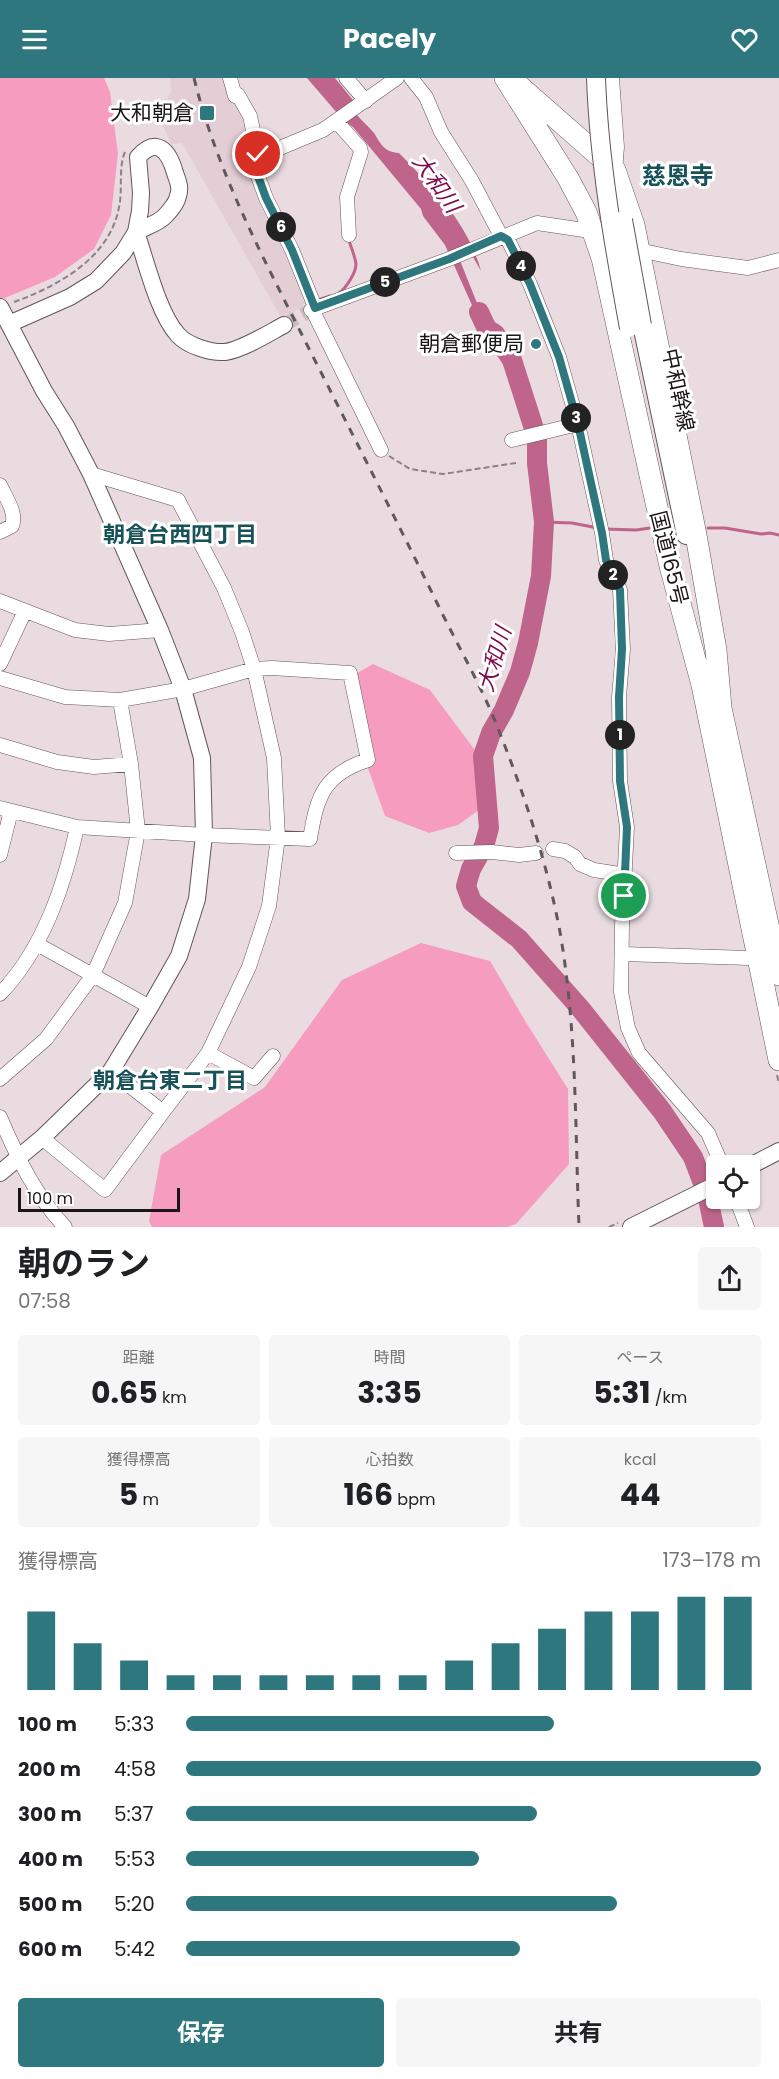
<!DOCTYPE html>
<html lang="ja">
<meta charset="utf-8">
<style>
body{margin:0;font-family:Poppins,"Noto Sans JP",sans-serif;background:#f6f6f6;color:#202124;height:100vh;display:flex;flex-direction:column;font-size:22px;white-space:nowrap}
*{box-sizing:border-box;margin:0}
p{font-size:20px;color:#757577}
.icon{flex:none;width:33px;height:33px;fill:none;stroke:currentColor;stroke-width:2;stroke-linecap:round;stroke-linejoin:round}
.map{position:relative;height:1149px;overflow:hidden}
.sheet{display:flex;flex-direction:column;background:#fff;flex:1}
.sheet>*{flex:none}
.controls{position:absolute;left:706px;top:1077px;display:grid;gap:12px}
.controls a{display:grid;place-items:center;width:54px;height:54px;border-radius:6px;background:#fff;box-shadow:0 2px 4px #0004;font-size:30px}
.scale{position:absolute;left:18px;bottom:15px;width:162px;box-sizing:border-box;padding-left:6px;border:3px solid #1a1517;border-top:0;font-size:16px;line-height:21px;white-space:nowrap;color:#1a1517;-webkit-text-stroke:4px #fff;paint-order:stroke}
.pin{position:absolute;display:grid;place-items:center;width:51px;height:51px;color:#fff;margin:-26px;border:3px solid #fff;border-radius:50%;box-shadow:0 2px 6px #0007}
.km{position:absolute;width:30px;height:30px;margin:-15px;border-radius:50%;background:#222;color:#fff;font-size:16px;line-height:30px;text-align:center}
.round{display:grid;place-items:center;flex:none;width:63px;height:63px;border-radius:6px;background:#f6f6f6}
.overview{display:flex;align-items:center;justify-content:space-between;height:102px;padding:0 18px}
h1{font-size:33px;font-weight:700;line-height:45px}
.metrics{display:grid;grid-template-columns:repeat(3,1fr);gap:9px;height:102px;padding:6px 18px}
.metrics div{display:grid;align-content:center;border-radius:6px;background:#f6f6f6;text-align:center}
.metrics b{font-size:30px;font-weight:700}
.metrics small{font-size:16px;font-weight:400}
.metrics p{font-size:16px}
.chart{height:168px;padding:12px 18px}
.chart p{display:flex;justify-content:space-between}
.chart svg{width:100%;height:108px;margin-top:6px;stroke:#2f777f;stroke-width:6}
.action{display:flex;gap:12px;margin-top:auto;padding:12px 18px}
.action a{flex:1;height:69px;border-radius:6px;background:#2f777f;color:#fff;font-size:24px;font-weight:700;line-height:69px;text-align:center}
.action a+a{background:#f6f6f6;color:#202124}
ul{padding:0 18px;list-style:none;font-size:20px}
li{display:grid;grid-template-columns:96px 72px 1fr;align-items:center;height:45px}
li i{height:15px;border-radius:8px;background:#2f777f}
header{display:flex;justify-content:space-between;align-items:center;height:78px;padding:0 18px;background:#2f777f;color:#fff;font-size:27px;font-weight:700}
.map>svg:first-child{display:block}
.built{fill:#e4ced6}
.green{fill:#f69cbf}
.water{fill:#bf648a}
.lines{fill:none;stroke-linecap:round;stroke-linejoin:round}
.stream{stroke:#bf648a;stroke-width:3}
.river{stroke:#bf648a;stroke-width:20}
.minor-tunnel{stroke:#cabdc2;stroke-width:14;stroke-dasharray:14 7;stroke-linecap:butt}
.minor-casing{stroke:#62565a;stroke-width:15}
.tertiary-casing{stroke:#62565a;stroke-width:18}
.secondary-casing{stroke:#62565a;stroke-width:20}
.trunk-casing{stroke:#62565a;stroke-width:22}
.path{stroke:#8c8286;stroke-width:2;stroke-dasharray:6 3;stroke-linecap:butt}
.minor{stroke:#fff;stroke-width:14}
.tertiary{stroke:#fff;stroke-width:16}
.secondary{stroke:#fff;stroke-width:18}
.trunk{stroke:#fff;stroke-width:21}
.rail{stroke:#60585b;stroke-width:3;stroke-dasharray:8 8;stroke-linecap:butt}
.secondary-bridge-casing{stroke:#62565a;stroke-width:20;stroke-linecap:butt}
.secondary-bridge{stroke:#fff;stroke-width:18}
.route-casing{stroke:#fff;stroke-width:12}
.route{stroke:#2f777f;stroke-width:8}
.poi-dot{fill:#2f777f;stroke:#fff;stroke-width:2}
.labels{text-anchor:middle;stroke-width:6;stroke-linejoin:round;paint-order:stroke}
.poi-label{font-size:21px;fill:#1a1517;stroke:#fff;text-anchor:end}
.street-label{font-size:21px;fill:#1a1517;stroke:#fff}
.water-label{font-size:22px;font-style:italic;fill:#7f0b4a;stroke:#fff}
.neighbourhood-label{font-size:22px;font-weight:bold;fill:#175259;stroke:#fff}
.quarter-label{font-size:24px;font-weight:bold;fill:#175259;stroke:#fff}
</style>
<header><svg class="icon" aria-label="menu" viewBox="0 0 24 24"><path d="M4 6h16M4 12h16M4 18h16"/></svg>Pacely<svg class="icon" aria-label="heart" viewBox="0 0 24 24"><path d="M12 20l-8-8c-3-5 5-10 8-4 3-6 11-1 8 4z"/></svg></header>
<div class="map">
<svg width="779" height="1149" viewBox="0 0 779 1149">
<rect width="100%" height="100%" fill="#e9dbe0"/>
<path class="built" d="M170 0H227L230 11 240 9 250 64 248 82 305 225 283 243 182 65 171 66 159 38 171 14Z"/>
<path class="green" d="M0 0H104L110 14 118 76 111 137 94 171 55 199 0 222Z
M373 586 430 612 489 691 490 724 458 747 429 755 385 738 364 679 354 597Z
M421 865 490 883 527 946 568 1011 569 1086 516 1146 507 1149H152L149 1143 161 1077 265 1009 342 902Z"/>
<path class="water" d="M307 0H335L361 32 357 37C362 43 369 49 374 55 381 66 384 74 399 75 433 110 468 145 481 193L473 179 463 171 457 175 479 230H483L493 256 484 254 445 167 423 138 421 131 353 49 344 43Z"/>
<g class="lines">
<path class="stream" d="M339 215C346 210 356 195 356 186 355 178 351 170 349 162
M318 222 330 218
M544 444 572 445 598 450
M708 450H725L761 456 770 455 779 457
M604 451 636 452 650 450"/>
<path class="river" d="M479 234 487 251 495 256 512 282 537 360V385L544 444 541 498 528 565 520 594 504 632 491 655 483 678 489 750 484 768 471 791 466 808 472 824 519 861 580 930 662 1033 693 1079 707 1116 714 1149"/>
<path class="minor-tunnel" d="M284 247 311 232"/>
<defs>
<path id="minor" d="M230 0 235 18 238 17 250 38 258 76
M346 0 366 23
M411 0 426 19 441 54 472 103 501 158 508 162 530 206 559 279 578 346 602 455 606 482 620 512 623 571 619 619 620 703 627 749 622 847 621 914 628 950 639 975 708 1055 721 1085
M612 0 617 69 615 92
M337 44 360 70 361 74 347 119 349 157
M634 171 681 181 748 190 779 182
M315 229 292 172 266 120 252 82V78L275 72 323 52 397 0
M312 231 381 372
M311 232 449 181 537 145 597 154
M512 362 578 346
M91 396 178 422 224 510 242 554 254 591 274 680 278 759 269 828 249 889 208 975 163 1034 111 993
M0 407C6 420 17 435 12 448L0 454
M0 523 75 552 109 556 160 552
M0 586 25 533
M0 600 65 619 120 622 183 611 254 591 272 590 350 595 368 682C324 696 317 718 310 761L204 757 77 749 0 730
M0 667 57 684 94 689 131 686
M553 771 565 773 575 779 580 786 594 792 626 797
M456 775 492 774 519 777 536 775
M0 777 11 733
M37 866 150 929
M622 876 749 880 765 878
M0 916C43 871 64 809 77 749
M208 975 254 1000 273 978
M0 1001 46 961 93 897 125 825 138 753 131 686 120 622
M0 1039C17 1079 35 1117 65 1149
M42 1060 105 1112 163 1034
M736 1120 747 1149"/>
<path id="tertiary" d="M136 154C146 183 158 235 178 257 188 268 211 275 225 274 242 272 269 255 284 247
M0 229 44 313 66 348 91 396 160 552 183 611 202 680 204 757 197 821 179 878 150 929 111 993 42 1060 0 1095
M9 246 70 219 96 203 123 175 136 154 140 133 141 115 138 79C157 58 169 73 175 95 178 103 181 110 178 118 177 124 170 133 165 138 159 145 145 149 136 154
M750 1088 779 1073
M631 1149 717 1106"/>
<path id="secondary" d="M642 247 686 457"/>
<path id="trunk" d="M505 0 568 100 586 134 602 180 670 488 702 607 779 982
M516 5 615 92 634 147 696 457 716 572 721 630 779 897"/>
</defs>
<use href="#minor" class="minor-casing"/>
<use href="#tertiary" class="tertiary-casing"/>
<use href="#secondary" class="secondary-casing"/>
<use href="#trunk" class="trunk-casing"/>
<path class="path" d="M14 224C58 208 110 180 119 129 123 112 118 90 125 74
M389 378 410 391 443 396 516 385
M777 997 779 1006
M609 1149 618 1145"/>
<use href="#minor" class="minor"/>
<use href="#tertiary" class="tertiary"/>
<use href="#secondary" class="secondary"/>
<use href="#trunk" class="trunk"/>
<path class="rail" d="M194 0C215 86 256 166 296 245 344 340 393 435 440 531 460 572 483 611 499 653 525 718 547 785 560 854 577 951 575 1051 579 1149"/>
<defs>
<path id="secondary-bridge" d="M596 0C599 84 614 168 629 250
M623 142 642 247"/>
</defs>
<use href="#secondary-bridge" class="secondary-bridge-casing"/>
<use href="#secondary-bridge" class="secondary-bridge"/>
</g>
<g class="lines">
<defs>
<path id="route" d="M258 76 252 78V82L266 120 292 172 315 230 449 181 501 158 508 162 530 206 559 279 578 346 602 455 606 482 620 512 622 571 619 619 620 703 627 749 624 818"/>
</defs>
<use href="#route" class="route-casing"/>
<use href="#route" class="route"/>
</g>
<g class="poi-dot">
<rect x="199" y="27" width="16" height="16" rx="3"/>
<circle cx="536" cy="266" r="6"/>
</g>
<g class="labels">
<g class="poi-label">
<text x="194" y="42">大和朝倉</text>
<text x="524" y="273">朝倉郵便局</text>
</g>
<g class="street-label">
<text transform="translate(678 312) rotate(78)" y="7">中和幹線</text>
<text transform="translate(669 480) rotate(76)" y="7">国道165号</text>
</g>
<g class="water-label">
<text transform="translate(437 105) rotate(55)" y="8">大和川</text>
<text transform="translate(494 581) rotate(-73)" y="8">大和川</text>
</g>
<g class="neighbourhood-label">
<text x="180" y="464">朝倉台西四丁目</text>
<text x="170" y="1010">朝倉台東二丁目</text>
</g>
<g class="quarter-label">
<text x="678" y="106">慈恩寺</text>
</g>
</g>
</svg>
<div class="controls">
<a><svg class="icon" aria-label="locate" viewBox="0 0 24 24"><circle cx="12" cy="12" r="6"/><path d="M12 2v4M12 18v4M2 12h4M18 12h4"/></svg></a>
</div>
<div class="scale">100 m</div>
<div class="pin" style="left:624px;top:818px;background:#1e9e55"><svg class="icon" aria-label="arrive" viewBox="0 0 24 24"><path d="M6 21V4h12l-3 4 3 4H6"/></svg></div>
<div class="pin" style="left:258px;top:76px;background:#d93025"><svg class="icon" aria-label="check" viewBox="0 0 24 24"><path d="M5 12l5 5 9-10"/></svg></div>
<b class="km" style="left:620px;top:657px">1</b>
<b class="km" style="left:613px;top:497px">2</b>
<b class="km" style="left:576px;top:340px">3</b>
<b class="km" style="left:521px;top:188px">4</b>
<b class="km" style="left:385px;top:204px">5</b>
<b class="km" style="left:281px;top:149px">6</b>
</div>
<section class="sheet">
<div class="overview"><div><h1>朝のラン</h1><p>07:58</p></div><a class="round"><svg class="icon" aria-label="share" viewBox="0 0 24 24"><path d="M12 15V3M7 8l5-5 5 5M5 13v7h14v-7"/></svg></a></div>
<div class="metrics">
<div><p>距離</p><b>0.65<small> km</small></b></div>
<div><p>時間</p><b>3:35</b></div>
<div><p>ペース</p><b>5:31<small> /km</small></b></div>
</div>
<div class="metrics">
<div><p>獲得標高</p><b>5<small> m</small></b></div>
<div><p>心拍数</p><b>166<small> bpm</small></b></div>
<div><p>kcal</p><b>44</b></div>
</div>
<div class="chart"><p><span>獲得標高</span>173–178 m</p>
<svg viewBox="0 0 160 44" preserveAspectRatio="none"><path d="M5 44V12M15 44V25M25 44V32M35 44V38M45 44V38M55 44V38M65 44V38M75 44V38M85 44V38M95 44V32M105 44V25M115 44V19M125 44V12M135 44V12M145 44V6M155 44V6"/></svg>
</div>
<ul>
<li><b>100 m</b>5:33<i style="width:64%"></i></li>
<li><b>200 m</b>4:58<i style="width:100%"></i></li>
<li><b>300 m</b>5:37<i style="width:61%"></i></li>
<li><b>400 m</b>5:53<i style="width:51%"></i></li>
<li><b>500 m</b>5:20<i style="width:75%"></i></li>
<li><b>600 m</b>5:42<i style="width:58%"></i></li>
</ul>
<div class="action"><a>保存</a><a>共有</a></div>
</section>
